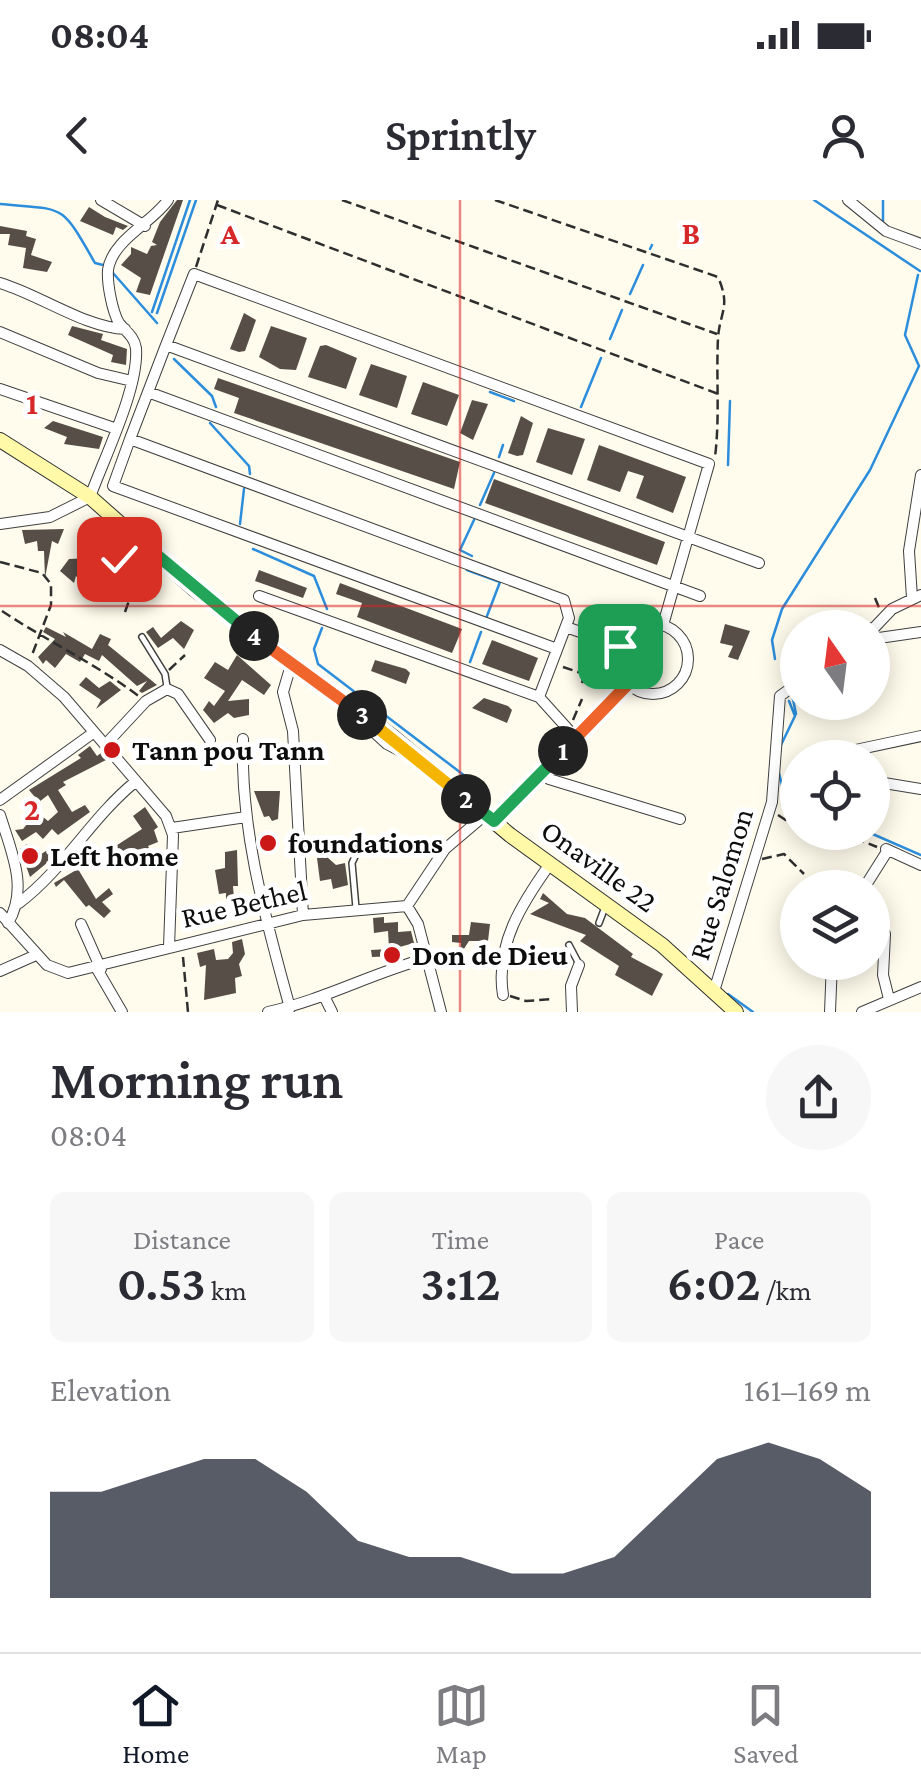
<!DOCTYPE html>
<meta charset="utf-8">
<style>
body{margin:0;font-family:"Crimson Pro",serif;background:#f7f7f7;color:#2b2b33;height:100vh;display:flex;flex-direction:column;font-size:38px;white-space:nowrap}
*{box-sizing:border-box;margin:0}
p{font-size:32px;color:#7c7c81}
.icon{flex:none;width:55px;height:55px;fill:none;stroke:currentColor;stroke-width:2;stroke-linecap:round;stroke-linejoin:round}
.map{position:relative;height:812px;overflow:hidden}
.panel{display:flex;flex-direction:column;background:#fff;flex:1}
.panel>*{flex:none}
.needle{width:65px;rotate:346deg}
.buttons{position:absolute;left:780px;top:410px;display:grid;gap:20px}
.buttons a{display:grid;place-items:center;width:110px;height:110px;border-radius:50%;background:#fff;box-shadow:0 5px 25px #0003;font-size:50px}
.pin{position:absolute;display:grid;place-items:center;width:85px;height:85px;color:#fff;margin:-42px;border-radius:20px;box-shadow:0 5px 15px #0006}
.km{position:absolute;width:50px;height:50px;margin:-25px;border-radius:50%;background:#222;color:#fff;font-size:28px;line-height:50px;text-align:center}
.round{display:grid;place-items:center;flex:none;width:105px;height:105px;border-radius:52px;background:#f7f7f7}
.overview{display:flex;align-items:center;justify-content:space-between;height:170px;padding:0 50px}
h1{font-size:55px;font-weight:600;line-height:75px}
.figures{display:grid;grid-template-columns:repeat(3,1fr);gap:15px;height:170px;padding:10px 50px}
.figures div{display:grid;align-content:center;border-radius:15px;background:#f7f7f7;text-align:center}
.figures b{font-size:50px;font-weight:600}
.figures small{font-size:28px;font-weight:400}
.figures p{font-size:28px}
.chart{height:280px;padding:20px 50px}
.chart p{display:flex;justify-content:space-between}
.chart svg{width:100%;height:180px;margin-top:10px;fill:#111827;opacity:.7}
.status{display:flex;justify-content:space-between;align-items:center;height:70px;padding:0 50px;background:#fff;direction:ltr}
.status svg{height:28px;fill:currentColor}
header{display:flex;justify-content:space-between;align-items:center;height:130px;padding:0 50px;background:#fff;font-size:45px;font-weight:600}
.tabs{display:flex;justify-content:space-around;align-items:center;height:140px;border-top:2px solid #e1e1e2;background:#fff;font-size:28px;color:#7c7c81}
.tabs a{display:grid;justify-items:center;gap:5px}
.tabs .selected{color:#111827}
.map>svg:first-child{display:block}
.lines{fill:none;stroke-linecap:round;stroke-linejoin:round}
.stream{stroke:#2b8ddb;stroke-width:2.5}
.building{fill:#574e48}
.lane-casing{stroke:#404040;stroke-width:8}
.street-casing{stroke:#404040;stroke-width:12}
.secondary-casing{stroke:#2f2f2f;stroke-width:16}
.path{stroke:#2f2f2f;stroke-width:2.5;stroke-dasharray:10 5;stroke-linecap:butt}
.lane{stroke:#fff;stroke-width:5}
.street{stroke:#fff;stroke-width:10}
.secondary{stroke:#fff9a8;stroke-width:14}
.split-1-casing{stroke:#fff;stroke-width:20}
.split-2-casing{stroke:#fff;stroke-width:20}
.split-3-casing{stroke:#fff;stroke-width:20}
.split-4-casing{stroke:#fff;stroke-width:20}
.split-5-casing{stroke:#fff;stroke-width:20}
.split-6-casing{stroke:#fff;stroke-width:20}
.split-1{stroke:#f0652b;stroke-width:12}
.split-2{stroke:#22a559;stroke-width:12}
.split-3{stroke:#f5b400;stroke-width:12}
.split-4{stroke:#f0652b;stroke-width:12}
.split-5{stroke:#22a559;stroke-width:12}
.split-6{stroke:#f5b400;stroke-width:12}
.grid{fill:none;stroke:#d62828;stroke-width:2.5;stroke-opacity:0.55}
.poi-dot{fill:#cb1717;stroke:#fff;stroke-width:4}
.labels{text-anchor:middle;stroke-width:10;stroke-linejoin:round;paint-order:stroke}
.poi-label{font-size:30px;font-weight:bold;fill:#0d0d0d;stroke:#fff;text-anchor:start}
.street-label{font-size:30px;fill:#0d0d0d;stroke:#fff}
.grid-label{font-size:32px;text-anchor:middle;font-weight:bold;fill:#d62828;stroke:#fff;stroke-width:10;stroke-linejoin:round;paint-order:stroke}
</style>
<div class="status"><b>08:04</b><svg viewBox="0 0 49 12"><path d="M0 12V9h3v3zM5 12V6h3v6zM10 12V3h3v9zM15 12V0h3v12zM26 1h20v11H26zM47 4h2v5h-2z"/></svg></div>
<header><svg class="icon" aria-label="back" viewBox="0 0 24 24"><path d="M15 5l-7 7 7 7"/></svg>Sprintly<svg class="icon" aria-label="person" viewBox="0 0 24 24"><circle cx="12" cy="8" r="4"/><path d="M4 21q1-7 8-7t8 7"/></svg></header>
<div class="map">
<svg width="921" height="812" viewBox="0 0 921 812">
<rect width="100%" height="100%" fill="#fffced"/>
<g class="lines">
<path class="stream" d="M814 0 920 71
M883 0V23
M0 4C66 10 60 2 95 63L103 65
M650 49 652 45
M113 73 157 123
M630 94 643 65
M152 112 190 0
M157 113 196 0
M610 139 622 110
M174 159 212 196 216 207
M490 192 514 201
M581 207 601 158
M210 223 249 266 250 274
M499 257 503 245
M728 265 730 201
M480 305 494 273
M240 324 244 289
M253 349 314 376 327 409
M472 356 460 350 474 320
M467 370 500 382 487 416
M322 428 314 449 318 464 482 589
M775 459 772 440 782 409 870 270 919 166 905 135 918 75
M470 462 481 432
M792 494 796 514
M781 545 795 516 789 501
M779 573 790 618 798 622
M868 632 921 655
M728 794 753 812"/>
</g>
<path class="building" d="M177 0H183L150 95 136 92 141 78 121 65 131 54V47L147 54 151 46 157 45 152 42 160 22Z
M89 7 105 17 128 26 123 30 116 27 113 35 80 21Z
M0 26 27 31 26 36 36 39 31 55 52 62 47 72 23 68 26 48 8 45 10 34H0Z
M244 113 256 120 245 151 239 152 230 149Z
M72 126 103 134 101 140 127 149 126 165 111 162 113 155 68 135Z
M271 126 307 138 296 170 280 169 259 157Z
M326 145 357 158 346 189 308 177 320 146Z
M371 164 407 176 397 208 359 195Z
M218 178 460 262 454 289 234 213 239 198 214 189Z
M423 182 459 195 447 226 411 214Z
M472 200 488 204 473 240 460 233Z
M521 216 533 223 523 255 517 256 508 253Z
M53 221 103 237 99 249 64 244 67 237 44 228Z
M548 228 585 239 572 275 536 262Z
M599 245 686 277 673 313 636 298 644 276 628 271 620 292 587 280Z
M494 279 665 342 657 365 485 303Z
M64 329 58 344 52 341 45 378 44 351H38L37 341 25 344 22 330Z
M90 358 87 362 100 375 86 387 76 376 74 383 60 371 69 359Z
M259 370 307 388 303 398 255 381Z
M340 383 462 429 452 453 357 417 362 403 336 394Z
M181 421 194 430 184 449 173 438 158 448 146 432 153 427 161 438Z
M725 424 750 431 738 460 728 457 733 446 720 443Z
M46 427 66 437 63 432 92 449 100 434 111 439 108 445 157 485 142 493 139 491 147 481 137 486 102 455 99 461 85 454 80 462 66 454 55 468 46 460 43 464 38 457 55 439 43 432Z
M492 440 538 458 529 481 482 464Z
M237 455 271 485 264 495 242 480 228 501 249 499V515L234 518 228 513 214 523 203 510 209 501 214 506 225 491 204 478 215 462 228 470Z
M375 460 406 469 410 473 406 484 371 471Z
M86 477 99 488 110 481 121 490 96 509 101 500 79 485Z
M484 498 508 506 512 510 507 523 472 508Z
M90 546 97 556 101 553 106 560 63 582 66 585 58 590 72 612 85 605 90 612 58 635 52 629 43 639 36 632 22 641 15 630 23 629 37 612 48 621 58 612 48 595 39 602 29 590 81 558 78 555Z
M254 591H280L278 619 272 621 269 616 264 617Z
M145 607 158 627 154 630 158 642 148 646 155 660 146 665 141 657 138 660 132 654 121 662 111 649 142 629 133 616Z
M27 644 35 658 49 649 54 657 30 677 20 649Z
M237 650 238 686H233L234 699H226V693L219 694 215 670 225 668V652Z
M327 657 336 665 345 663 348 685 333 689 331 679 320 681 317 658Z
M78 669 96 699 109 688 113 694 102 702 111 711 104 718 89 705 86 707 64 680 56 687 54 683Z
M543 693 567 714 585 718 633 754 631 757 663 774 652 796 615 775 619 766 580 741 586 735 530 714 549 703 540 699Z
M384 717V723L398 722V732L411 731 414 743 396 748 397 756 372 757 371 750 389 749 388 731 374 733 373 718Z
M471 722 490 724 488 741H469L460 755 461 743 452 742V735H469Z
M242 739 245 754 239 764 242 776 235 778 236 793 204 800 206 765 200 767 197 753 214 749 216 760 228 759 233 753 232 742Z"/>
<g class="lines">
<defs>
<path id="lane" d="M833 421 874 427
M142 437 165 474 167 487
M356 708 352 663 361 644
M599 723 605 707
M569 745 579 764"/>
<path id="street" d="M101 0 145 26
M848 0 886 31 921 44
M0 83C38 94 86 128 125 129
M0 132 98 173 132 181
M166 145 194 74 709 264 663 425
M0 189 114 228
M148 192 700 396
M130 239 113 286 557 449
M0 324 50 317 90 297C104 258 139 188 136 148 134 136 126 132 119 123 112 111 107 83 108 70 112 40 152 23 168 0
M259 396 539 497 575 537
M912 398 909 351 921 275
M618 459a35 35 0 1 1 70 0a35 35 0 1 1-70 0Z
M566 427 620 446
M872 430 892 409 921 395
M872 439 921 432
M0 450 28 466 64 497 166 616 173 635 169 747
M291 465 283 492 293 531 303 715
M539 497 569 418 564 400 130 239 166 145 759 363
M363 522 387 544 414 558
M243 539C240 631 266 720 290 808
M105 545 146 501 167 489 178 494 210 540
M818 558 921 536
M542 573 549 579 680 619
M872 581 921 589
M0 600 93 533
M0 615C11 651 29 688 8 723
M494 621 628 484
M172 628 246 617
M886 649 921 665
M864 688 888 650
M19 703C64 669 91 618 135 582
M407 706 418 724 441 812
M0 713 47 765 68 773 303 715 407 706 445 649 485 615
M81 724 101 769
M885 734 883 775 889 799
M97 769 122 812
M0 771 36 755
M715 788 772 602 780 496 798 483
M503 795C495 745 522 703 550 664
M325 798 332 812
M268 812C323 800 370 774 424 759
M572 812 571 786 579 765
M830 812 832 762
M862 812 921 787"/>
<path id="secondary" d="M0 240 90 297 194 389 393 537 510 635 662 745 736 812"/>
</defs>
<use href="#lane" class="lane-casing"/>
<use href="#street" class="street-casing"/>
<use href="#secondary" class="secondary-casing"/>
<path class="path" d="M342 0 717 134
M495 0 718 77C731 107 720 111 718 138 716 178 720 216 715 257
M217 5 721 195
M196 67 218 0
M0 362 42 373 51 384V405L32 455
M98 367 126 356
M875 398 880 410
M2 411C47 441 96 464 140 497
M125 412 131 395 114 378 133 348
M563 467 581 473
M590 467V468
M594 468 600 450
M169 470 185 455
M597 470H598
M633 479 651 461
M582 483 583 480
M593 487 594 484
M573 520 582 499
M784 589 798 572
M778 615 798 628
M841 632 877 647
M762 659 784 654 804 674
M183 757 188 812
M510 796 526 801 553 799"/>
<use href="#lane" class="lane"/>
<use href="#street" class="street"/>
<use href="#secondary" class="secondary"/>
</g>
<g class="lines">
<defs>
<path id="split-1" d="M563 551 628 484 621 473 620 446"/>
<path id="split-2" d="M466 599 494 621 563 551"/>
<path id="split-3" d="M362 515 466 599"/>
<path id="split-4" d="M254 436 362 515"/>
<path id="split-5" d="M151 350 254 436"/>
<path id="split-6" d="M119 359 128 356 139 338 151 350"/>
</defs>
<use href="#split-1" class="split-1-casing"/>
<use href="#split-2" class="split-2-casing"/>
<use href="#split-3" class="split-3-casing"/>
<use href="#split-4" class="split-4-casing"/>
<use href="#split-5" class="split-5-casing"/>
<use href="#split-6" class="split-6-casing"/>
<use href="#split-1" class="split-1"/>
<use href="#split-2" class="split-2"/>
<use href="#split-3" class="split-3"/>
<use href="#split-4" class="split-4"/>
<use href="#split-5" class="split-5"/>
<use href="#split-6" class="split-6"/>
</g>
<path class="grid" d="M460 0V812M0 406H921"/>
<g class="poi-dot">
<circle cx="112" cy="550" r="10"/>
<circle cx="268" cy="643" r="10"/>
<circle cx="30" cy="656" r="10"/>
<circle cx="392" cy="755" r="10"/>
</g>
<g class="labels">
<g class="poi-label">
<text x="132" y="560">Tann pou Tann</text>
<text x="288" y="653">foundations</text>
<text x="50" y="666">Left home</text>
<text x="412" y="765">Don de Dieu</text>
</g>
<g class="street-label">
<text transform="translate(599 666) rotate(36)" y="10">Onaville 22</text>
<text transform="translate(721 684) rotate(-73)" y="10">Rue Salomon</text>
<text transform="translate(244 704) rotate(-13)" y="10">Rue Bethel</text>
</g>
</g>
<g class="grid-label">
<text x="230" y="44">A</text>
<text x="691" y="44">B</text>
<text x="32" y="214">1</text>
<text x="32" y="620">2</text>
</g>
</svg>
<div class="buttons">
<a><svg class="needle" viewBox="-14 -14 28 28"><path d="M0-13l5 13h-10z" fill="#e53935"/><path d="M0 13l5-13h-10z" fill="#7c7c81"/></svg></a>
<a><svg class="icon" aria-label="locate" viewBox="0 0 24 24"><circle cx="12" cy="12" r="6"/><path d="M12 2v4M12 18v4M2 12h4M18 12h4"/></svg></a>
<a><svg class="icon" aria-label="layers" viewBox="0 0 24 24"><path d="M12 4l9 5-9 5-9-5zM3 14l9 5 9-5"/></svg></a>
</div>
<div class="pin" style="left:620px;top:446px;background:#1e9e55"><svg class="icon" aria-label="arrive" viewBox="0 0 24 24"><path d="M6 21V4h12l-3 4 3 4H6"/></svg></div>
<div class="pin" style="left:119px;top:359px;background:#d93025"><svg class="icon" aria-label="check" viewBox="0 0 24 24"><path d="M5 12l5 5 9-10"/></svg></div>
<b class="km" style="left:563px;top:551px">1</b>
<b class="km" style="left:466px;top:599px">2</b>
<b class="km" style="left:362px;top:515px">3</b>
<b class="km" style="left:254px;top:436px">4</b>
</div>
<section class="panel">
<div class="overview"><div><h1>Morning run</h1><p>08:04</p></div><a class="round"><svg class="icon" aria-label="share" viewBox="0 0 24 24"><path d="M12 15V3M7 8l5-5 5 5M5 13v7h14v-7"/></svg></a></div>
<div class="figures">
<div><p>Distance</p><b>0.53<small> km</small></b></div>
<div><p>Time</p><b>3:12</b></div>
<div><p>Pace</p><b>6:02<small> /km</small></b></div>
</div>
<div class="chart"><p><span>Elevation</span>161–169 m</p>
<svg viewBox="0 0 160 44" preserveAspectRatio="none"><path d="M0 44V18L10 18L20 14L30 10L40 10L50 18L60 30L70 34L80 34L90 38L100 38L110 34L120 22L130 10L140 6L150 10L160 18V44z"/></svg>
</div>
</section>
<nav class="tabs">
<a class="selected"><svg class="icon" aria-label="home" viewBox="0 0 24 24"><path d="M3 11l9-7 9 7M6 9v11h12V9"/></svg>Home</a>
<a><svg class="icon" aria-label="map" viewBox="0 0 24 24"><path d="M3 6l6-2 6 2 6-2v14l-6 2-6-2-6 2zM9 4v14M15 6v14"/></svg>Map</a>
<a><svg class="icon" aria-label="saved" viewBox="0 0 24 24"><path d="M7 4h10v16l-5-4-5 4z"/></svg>Saved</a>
</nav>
